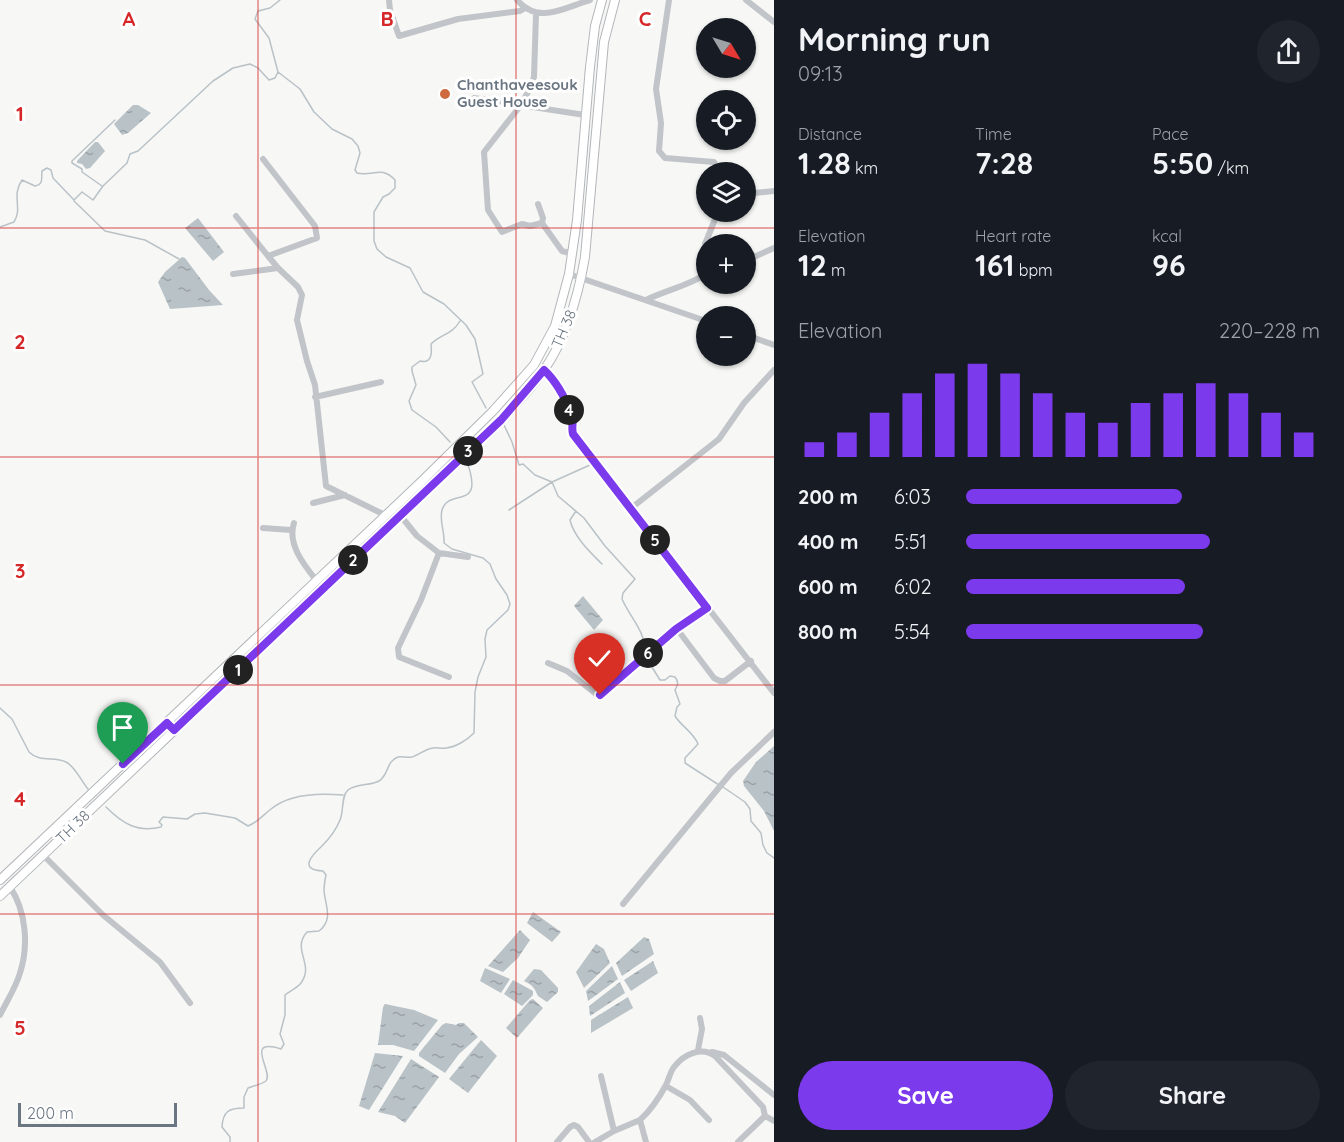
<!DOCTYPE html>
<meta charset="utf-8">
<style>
body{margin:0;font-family:Quicksand,sans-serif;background:#20242c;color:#f1f3f6;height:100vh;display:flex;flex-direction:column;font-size:22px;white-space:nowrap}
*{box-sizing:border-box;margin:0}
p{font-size:20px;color:#9ea1a6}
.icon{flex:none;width:33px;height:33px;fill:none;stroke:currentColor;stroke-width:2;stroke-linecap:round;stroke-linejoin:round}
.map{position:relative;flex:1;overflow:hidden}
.sheet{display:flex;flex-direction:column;background:#171b24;width:570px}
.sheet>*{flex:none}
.needle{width:39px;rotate:128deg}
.tools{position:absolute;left:696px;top:18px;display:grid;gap:12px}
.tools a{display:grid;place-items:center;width:60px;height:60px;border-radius:50%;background:#171b24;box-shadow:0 2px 4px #0004;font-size:30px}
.scale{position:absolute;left:18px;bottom:15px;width:159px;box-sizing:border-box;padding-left:6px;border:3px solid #6a7682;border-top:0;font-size:16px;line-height:21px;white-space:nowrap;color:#6a7682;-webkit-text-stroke:4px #fff;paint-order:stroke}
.pin{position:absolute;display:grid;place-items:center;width:51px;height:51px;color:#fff;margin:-62px -26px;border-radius:50% 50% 50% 0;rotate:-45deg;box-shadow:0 0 6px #0007}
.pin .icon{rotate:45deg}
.km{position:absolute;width:30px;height:30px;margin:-15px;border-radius:50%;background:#222;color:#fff;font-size:16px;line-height:30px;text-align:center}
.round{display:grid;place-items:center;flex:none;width:63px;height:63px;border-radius:32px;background:#20242c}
.headline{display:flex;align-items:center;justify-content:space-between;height:102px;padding:0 24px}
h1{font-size:33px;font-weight:800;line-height:45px}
.metrics{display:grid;grid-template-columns:repeat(3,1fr);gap:9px;height:102px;padding:6px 24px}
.metrics div{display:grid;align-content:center}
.metrics b{font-size:30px;font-weight:800}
.metrics small{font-size:16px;font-weight:400}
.metrics p{font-size:16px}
.chart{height:168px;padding:12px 24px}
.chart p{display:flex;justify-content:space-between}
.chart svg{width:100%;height:108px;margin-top:6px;stroke:#7c3aed;stroke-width:6}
.action{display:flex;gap:12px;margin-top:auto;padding:12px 24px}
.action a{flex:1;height:69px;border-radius:36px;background:#7c3aed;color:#fff;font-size:24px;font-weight:800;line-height:69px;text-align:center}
.action a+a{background:#20242c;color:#f1f3f6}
ul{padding:0 24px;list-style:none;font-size:20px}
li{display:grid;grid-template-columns:96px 72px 1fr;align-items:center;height:45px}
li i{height:15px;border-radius:8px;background:#7c3aed}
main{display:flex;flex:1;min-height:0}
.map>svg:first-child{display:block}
.water{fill:url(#water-ripples)}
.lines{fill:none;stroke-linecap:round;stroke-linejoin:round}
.stream{stroke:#b9c2c7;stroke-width:1.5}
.secondary-casing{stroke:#b2b6ba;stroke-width:10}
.street{stroke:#c1c4c8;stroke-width:6}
.secondary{stroke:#fff;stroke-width:8}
.route-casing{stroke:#fff;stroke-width:12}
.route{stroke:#7c3aed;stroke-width:8}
.grid{fill:none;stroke:#d62828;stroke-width:1.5;stroke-opacity:0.55}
.poi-dot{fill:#ce6a3e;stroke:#fff;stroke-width:2}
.labels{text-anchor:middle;stroke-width:6;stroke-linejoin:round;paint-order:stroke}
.poi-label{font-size:15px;font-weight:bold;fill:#6a7682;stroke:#fff;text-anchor:start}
.street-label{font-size:15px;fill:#6a7682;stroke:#fff}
.grid-label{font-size:20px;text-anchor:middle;font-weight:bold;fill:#d62828;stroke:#fff;stroke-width:6;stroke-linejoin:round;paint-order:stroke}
</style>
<main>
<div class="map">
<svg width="774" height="1142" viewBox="0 0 774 1142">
<defs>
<pattern id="water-ripples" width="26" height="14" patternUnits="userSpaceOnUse" patternTransform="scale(1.5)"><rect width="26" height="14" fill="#b9c2c7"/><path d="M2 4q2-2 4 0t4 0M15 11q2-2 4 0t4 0" fill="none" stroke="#9aa2a7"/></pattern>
</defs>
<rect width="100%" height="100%" fill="#f7f7f5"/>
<path class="water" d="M133 105H138L151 113 128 133 122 135 114 124Z
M95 142H98L105 151 90 168 86 169 82 164 77 163V161Z
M198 218 224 252 213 261 185 228Z
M182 257 185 258 209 290 223 305 170 309 158 282 165 272Z
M583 596 603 620 594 630 574 606Z
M774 746V831L764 811 744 786 743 781 756 762Z
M533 912 561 932 552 942 527 923Z
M520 930 530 940 518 958 503 972 488 966Z
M644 937 649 939 654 954 622 976 616 963Z
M596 944 604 949 610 963 584 988 576 972Z
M653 961 658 973 631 991 624 980Z
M612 966 618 979 588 1001 586 991Z
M485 968 510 979 501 993 480 981Z
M534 969 541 970 558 988V992L547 1002 538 996C534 988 534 986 524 981Z
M513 980 533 991V995L522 1006 504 994Z
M620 982 625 993 590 1016 589 1006Z
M628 997 633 1008 591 1033V1020Z
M533 999 543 1008 517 1038 506 1028 530 1000Z
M385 1004 414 1010 438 1020 414 1051 393 1045H378L383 1007Z
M446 1023 456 1025 459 1023H464L478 1037 459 1054 445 1073 419 1056V1053L442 1025Z
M481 1040 497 1056 468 1093 449 1079Z
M375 1053 403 1056 369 1110 359 1106Z
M411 1059 439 1077 405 1123 395 1116 378 1112Z"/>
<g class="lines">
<path class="stream" d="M280 0 270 8 258 11 255 19 269 38 278 72 300 89 314 112 332 129 352 139 358 146 360 153 355 170 357 173C373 177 381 165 395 180V188L389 194 383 197 374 212V241L377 249 386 257 410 268 423 292 444 304 466 325 475 339 483 374 472 382 486 408
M102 186 82 172V169L72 163V161L115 120
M74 201 105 231 145 240 179 259
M0 227 14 222C23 208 11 196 22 180L35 186C44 184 41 179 42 171L47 168 51 170 53 178 74 200 82 192 93 200 103 186 127 163 130 154 138 151 213 81 233 68 250 64 258 68 269 80 275 78 278 72
M504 425 512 442 519 465 523 464 535 475 552 482 558 496 584 518 605 546 635 579 623 593 622 599C630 617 644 630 646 651
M450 442 436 427 412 410 409 401 416 385 412 371V367L420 361C432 364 432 353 431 344 441 334 452 335 460 321
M509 510 552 482 590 465
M576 511 570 520C574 537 590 552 602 564
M647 659 660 680H665L670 676 675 677C679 682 678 685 675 690L680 704 677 707 675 716C681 726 694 733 698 744L685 758V763L719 785
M0 708 12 719 29 752C40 763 54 756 66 762 75 766 81 781 88 789
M723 787 745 802 750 809 751 821 761 833 763 845 767 853 774 858
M106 807C122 823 137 833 161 827L162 825 159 822 163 817 187 819 195 814 205 813 235 818 248 826C258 822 262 816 271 809 290 793 320 793 343 795
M230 1142V1137L222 1127C223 1111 229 1108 244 1108V1097L248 1088C253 1086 262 1084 266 1081 274 1072 243 1037 281 1049L284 1044 280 1034 285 1015V995C290 991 297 988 301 983 315 964 291 950 307 932L319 931C334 919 325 906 324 890 324 885 325 880 326 875L323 871C298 870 312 855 322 846 330 838 336 830 340 820 344 811 341 796 348 790 357 783 370 786 379 781 389 775 386 761 398 757 403 756 407 758 412 757 419 755 425 749 433 748 437 747 442 749 446 748 456 747 467 740 474 733L475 692 478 677 486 657 485 639 487 630 508 610 510 604 507 595 496 579 490 564 483 558 452 549 444 543C445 531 439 522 442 510 449 487 485 512 467 462"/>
<defs>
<path id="secondary" d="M0 880 422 481 493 411 534 365 555 326 569 274 577 220 590 67 595 26 602 0
M0 896 501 420C516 404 532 388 544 370 567 337 578 297 585 257L604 42 615 0"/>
</defs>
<use href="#secondary" class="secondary-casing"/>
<path class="street" d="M389 0 390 10 399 36 458 19 520 11 525 8
M517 0C539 25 563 8 590 0
M669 0 656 89 661 123 659 151 665 158 714 162 720 172
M746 0 774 22
M536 14 534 77 530 88 521 105 484 152 488 210 502 232 522 224 530 226 542 223 543 218 538 204
M474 98 585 115
M263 159 315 226 317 238 268 256 278 268
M746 197 754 193 774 191
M236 216 268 256
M542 223 562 251 573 254
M706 247 705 244 718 212
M746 258 756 256 774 248
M233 274 278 268 298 287 302 295 297 320 307 361 315 385 326 486 385 515
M569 274 706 321
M646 300C666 290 688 286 706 274
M746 335 774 345
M544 370C556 381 566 400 572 415 574 422 571 427 573 434L774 693
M315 397 381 382
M313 503 345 495
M630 509 719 439 744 403 774 370
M400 515 417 536 439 553 468 557
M294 523C287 544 304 565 316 580
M263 528 291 530
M439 553 421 600 398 648 399 657 449 677
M677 629 714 678 720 681H725L751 661
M548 663 567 671 596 694 600 695 648 652 707 608
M43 855 103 915 160 962 190 1003
M623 904 731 773 774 732
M0 1015C7 1001 16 987 20 973 29 945 26 911 10 887
M698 1050 702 1029 700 1018
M712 1052 724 1055 774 1095
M601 1076 614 1131
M666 1086 690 1100 709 1120
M557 1142 570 1127 574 1125 578 1127 589 1142
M595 1142 614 1131 640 1120
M646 1142 640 1120C651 1110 659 1098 666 1085 669 1079 670 1072 674 1067 684 1054 702 1046 715 1056L763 1107 765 1116 774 1121
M738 1142 765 1116"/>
<use href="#secondary" class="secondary"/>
</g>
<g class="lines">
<defs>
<path id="route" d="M123 764 167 723 174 730 501 420 544 370C556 381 566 400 572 415 574 422 571 427 573 434L707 608 676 629 600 695"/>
</defs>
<use href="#route" class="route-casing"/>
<use href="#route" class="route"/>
</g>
<path class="grid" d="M258 0V1142M516 0V1142M0 228H774M0 457H774M0 685H774M0 914H774"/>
<circle class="poi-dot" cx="445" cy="94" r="6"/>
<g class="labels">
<g class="poi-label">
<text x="457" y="90">Chanthaveesouk<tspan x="457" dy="17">Guest House</tspan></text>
</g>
<g class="street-label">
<text transform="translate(564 329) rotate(-67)" y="5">TH 38</text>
<text transform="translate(73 827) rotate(-44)" y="5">TH 38</text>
</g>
</g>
<g class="grid-label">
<text x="129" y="26">A</text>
<text x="387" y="26">B</text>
<text x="645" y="26">C</text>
<text x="20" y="121">1</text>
<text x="20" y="349">2</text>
<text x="20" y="578">3</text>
<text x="20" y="806">4</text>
<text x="20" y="1035">5</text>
</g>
</svg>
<div class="tools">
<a><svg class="needle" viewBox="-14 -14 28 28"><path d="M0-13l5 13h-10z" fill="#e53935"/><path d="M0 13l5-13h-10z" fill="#9ea1a6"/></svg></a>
<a><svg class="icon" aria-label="locate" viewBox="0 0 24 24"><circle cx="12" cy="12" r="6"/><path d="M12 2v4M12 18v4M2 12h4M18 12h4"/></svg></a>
<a><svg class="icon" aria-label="layers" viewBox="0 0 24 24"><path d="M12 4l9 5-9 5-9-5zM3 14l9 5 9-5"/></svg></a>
<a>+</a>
<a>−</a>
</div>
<div class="scale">200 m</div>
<div class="pin" style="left:123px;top:764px;background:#1e9e55"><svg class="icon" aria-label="arrive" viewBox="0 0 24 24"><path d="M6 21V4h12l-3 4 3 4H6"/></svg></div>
<div class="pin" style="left:600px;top:695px;background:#d93025"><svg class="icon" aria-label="check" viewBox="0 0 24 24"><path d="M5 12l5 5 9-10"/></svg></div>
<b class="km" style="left:238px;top:670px">1</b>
<b class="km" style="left:353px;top:560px">2</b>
<b class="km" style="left:468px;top:451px">3</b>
<b class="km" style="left:569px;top:410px">4</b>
<b class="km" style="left:655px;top:540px">5</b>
<b class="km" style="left:648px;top:653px">6</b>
</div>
<section class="sheet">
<div class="headline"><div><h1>Morning run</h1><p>09:13</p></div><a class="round"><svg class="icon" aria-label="share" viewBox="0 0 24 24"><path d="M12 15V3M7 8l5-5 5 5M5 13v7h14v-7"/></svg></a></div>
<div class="metrics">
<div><p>Distance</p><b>1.28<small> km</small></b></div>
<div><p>Time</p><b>7:28</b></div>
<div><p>Pace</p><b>5:50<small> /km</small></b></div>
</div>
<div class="metrics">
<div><p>Elevation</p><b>12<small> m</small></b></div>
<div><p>Heart rate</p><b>161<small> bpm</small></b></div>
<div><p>kcal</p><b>96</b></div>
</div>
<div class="chart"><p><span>Elevation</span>220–228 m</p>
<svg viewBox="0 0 160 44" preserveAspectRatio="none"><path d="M5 44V38M15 44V34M25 44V26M35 44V18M45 44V10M55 44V6M65 44V10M75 44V18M85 44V26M95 44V30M105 44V22M115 44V18M125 44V14M135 44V18M145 44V26M155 44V34"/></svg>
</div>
<ul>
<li><b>200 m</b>6:03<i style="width:61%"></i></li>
<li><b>400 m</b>5:51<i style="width:69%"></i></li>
<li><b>600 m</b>6:02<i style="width:62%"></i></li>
<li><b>800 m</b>5:54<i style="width:67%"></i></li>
</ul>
<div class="action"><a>Save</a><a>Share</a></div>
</section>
</main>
